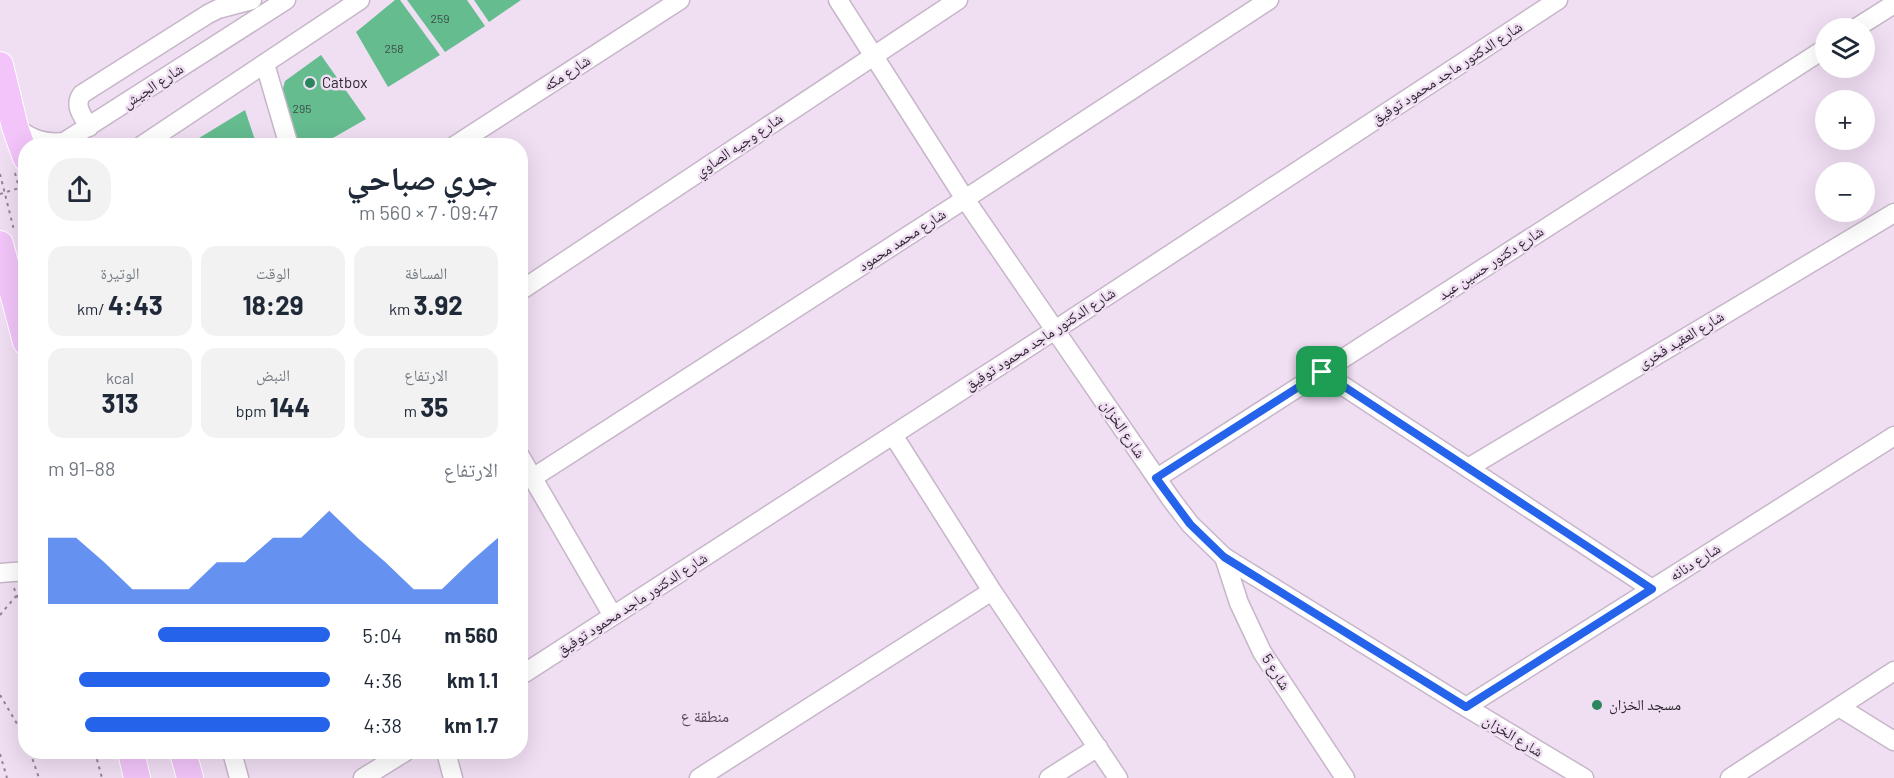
<!DOCTYPE html>
<html lang="ar">
<meta charset="utf-8">
<style>
body{margin:0;font-family:Barlow,"Noto Naskh Arabic",sans-serif;background:#f2f2f3;color:#1f2937;direction:rtl;height:100vh;display:flex;flex-direction:column;font-size:22px;white-space:nowrap}
*{box-sizing:border-box;margin:0}
p{font-size:20px;color:#747a83}
.icon{flex:none;width:33px;height:33px;fill:none;stroke:currentColor;stroke-width:2;stroke-linecap:round;stroke-linejoin:round}
.map{position:relative;flex:1;overflow:hidden;direction:ltr}
.side{position:absolute;left:18px;top:138px;width:510px;height:621px;display:flex;flex-direction:column;background:#fff;border-radius:24px;box-shadow:0 6px 24px #0002;direction:rtl}
.side>*{flex:none}
.tools{position:absolute;left:1815px;top:18px;display:grid;gap:12px}
.tools a{display:grid;place-items:center;width:60px;height:60px;border-radius:50%;background:#fff;box-shadow:0 6px 24px #0002;font-size:30px}
.pin{position:absolute;display:grid;place-items:center;width:51px;height:51px;color:#fff;margin:-26px;border-radius:12px;box-shadow:0 3px 9px #0006}
.round{display:grid;place-items:center;flex:none;width:63px;height:63px;border-radius:24px;background:#f2f2f3}
.head{display:flex;align-items:center;justify-content:space-between;height:102px;padding:0 30px}
h1{font-size:33px;font-weight:700;line-height:45px}
.stats{display:grid;grid-template-columns:repeat(3,1fr);gap:9px;height:102px;padding:6px 30px}
.stats div{display:grid;align-content:center;border-radius:15px;background:#f2f2f3;text-align:center}
.stats b{font-size:26px;font-weight:700}
.stats small{font-size:16px;font-weight:400}
.stats p{font-size:16px}
.chart{height:168px;padding:12px 30px}
.chart p{display:flex;justify-content:space-between}
.chart svg{width:100%;height:108px;margin-top:6px;fill:#2563eb;opacity:.7}
ul{padding:0 30px;list-style:none;font-size:20px}
li{display:grid;grid-template-columns:96px 72px 1fr;align-items:center;height:45px}
li i{height:15px;border-radius:8px;background:#2563eb}
.map>svg:first-child{display:block}
.building{fill:#64bc8f}
.lines{fill:none;stroke-linecap:round;stroke-linejoin:round}
.minor-casing{stroke:#c7b6c9;stroke-width:21}
.highway-casing{stroke:#fff;stroke-width:28}
.path{stroke:#918594;stroke-width:2;stroke-dasharray:3 4.5;stroke-linecap:butt}
.minor{stroke:#fff;stroke-width:18}
.highway{stroke:#f2c4f9;stroke-width:26}
.route-casing{stroke:#fff;stroke-width:12}
.route{stroke:#2563eb;stroke-width:8}
.poi-dot{fill:#2b865d;stroke:#f0def3;stroke-width:2}
.labels{text-anchor:middle;stroke-width:5;stroke-linejoin:round;paint-order:stroke}
.number-label{font-size:12px;fill:#3c4c47}
.street-label{font-size:15px;fill:#2e272f;stroke:#f0def3}
.poi-label{font-size:15px;fill:#2e272f;stroke:#f0def3;text-anchor:start}
.neighbourhood-label{font-size:16px;fill:#564858;stroke:#f0def3}
</style>
<div class="map">
<svg width="1894" height="778" viewBox="0 0 1894 778">
<rect width="100%" height="100%" fill="#f0def3"/>
<path class="building" d="M395 0H400L440 55 388 87 356 32Z
M407 0H467L485 26 445 52Z
M474 0H521L489 22Z
M321 55 366 119 319 146H292L278 106 285 81Z
M245 110 257 146H186Z"/>
<g class="lines">
<defs>
<path id="minor" d="M838 0 965 199 1171 499 1190 524 1224 557 1466 707 1584 778
M1856 28 1894 4
M265 64 289 146
M15 127C32 139 43 144 64 142L286 0
M89 127C83 116 73 106 82 94L208 14 218 9 252 0
M141 146 360 0
M454 146 680 0
M520 291 958 0
M1322 372 1652 589
M893 435 992 591 1118 778
M520 456 613 616
M1468 468 1894 213
M534 477 965 199 1269 0
M1157 478 1826 48
M1224 557 1239 603 1262 652 1345 778
M0 573 26 571
M520 676 1055 330 1558 0
M1466 707 1894 436
M1839 707 1894 741
M232 752 239 778
M446 752 453 778
M363 778 405 752
M699 778 992 591
M1049 778 1098 747
M1730 778 1894 671"/>
<path id="highway" d="M0 65 15 127 26 158
M0 244 26 342
M131 752 137 778
M183 752 190 778"/>
</defs>
<use href="#minor" class="minor-casing"/>
<use href="#highway" class="highway-casing"/>
<path class="path" d="M15 173 26 213
M0 174 14 230
M0 194 19 188 26 184
M14 588 19 601 26 608
M0 615 16 596
M0 695 26 739
M30 752 39 778
M95 752 102 778
M0 754 7 778"/>
<use href="#minor" class="minor"/>
<use href="#highway" class="highway"/>
</g>
<g class="lines">
<defs>
<path id="route" d="M1322 372 1652 589 1466 707 1224 557 1190 524 1156 478Z"/>
</defs>
<use href="#route" class="route-casing"/>
<use href="#route" class="route"/>
</g>
<g class="poi-dot">
<circle cx="310" cy="83" r="6"/>
<circle cx="1597" cy="705" r="6"/>
</g>
<g class="labels">
<g class="number-label">
<text x="440" y="23">259</text>
<text x="394" y="53">258</text>
<text x="302" y="113">295</text>
</g>
<g class="street-label">
<text transform="translate(567 73) rotate(-33)" y="5">شارع مكه</text>
<text transform="translate(1447 73) rotate(-33)" y="5">شارع الدكتور ماجد محمود توفيق</text>
<text transform="translate(153 86) rotate(-33)" y="5">شارع الجيش</text>
<text transform="translate(739 145) rotate(-34)" y="5">شارع وجيه الصاوي</text>
<text transform="translate(902 240) rotate(-33)" y="5">شارع محمد محمود</text>
<text transform="translate(1491 263) rotate(-33)" y="5">شارع دكتور حسين عيد</text>
<text transform="translate(1040 339) rotate(-33)" y="5">شارع الدكتور ماجد محمود توفيق</text>
<text transform="translate(1681 340) rotate(-31)" y="5">شارع العقيد فخرى</text>
<text transform="translate(1123 429) rotate(56)" y="5">شارع الخزان</text>
<text transform="translate(1695 562) rotate(-32)" y="5">شارع دنانه</text>
<text transform="translate(632 604) rotate(-33)" y="5">شارع الدكتور ماجد محمود توفيق</text>
<text transform="translate(1276 672) rotate(57)" y="5">شارع 5</text>
<text transform="translate(1513 736) rotate(31)" y="5">شارع الخزان</text>
</g>
<g class="poi-label">
<text x="322" y="88">Catbox</text>
<text x="1609" y="710">مسجد الخزان</text>
</g>
<g class="neighbourhood-label">
<text x="705" y="722">منطقة ع</text>
</g>
</g>
</svg>
<div class="tools">
<a><svg class="icon" aria-label="layers" viewBox="0 0 24 24"><path d="M12 4l9 5-9 5-9-5zM3 14l9 5 9-5"/></svg></a>
<a>+</a>
<a>−</a>
</div>
<div class="pin" style="left:1322px;top:372px;background:#1e9e55"><svg class="icon" aria-label="arrive" viewBox="0 0 24 24"><path d="M6 21V4h12l-3 4 3 4H6"/></svg></div>
<section class="side">
<div class="head"><div><h1>جري صباحي</h1><p>09:47 · 7 × 560 m</p></div><a class="round"><svg class="icon" aria-label="share" viewBox="0 0 24 24"><path d="M12 15V3M7 8l5-5 5 5M5 13v7h14v-7"/></svg></a></div>
<div class="stats">
<div><p>المسافة</p><b>3.92<small> km</small></b></div>
<div><p>الوقت</p><b>18:29</b></div>
<div><p>الوتيرة</p><b>4:43<small> /km</small></b></div>
</div>
<div class="stats">
<div><p>الارتفاع</p><b>35<small> m</small></b></div>
<div><p>النبض</p><b>144<small> bpm</small></b></div>
<div><p>kcal</p><b>313</b></div>
</div>
<div class="chart"><p><span>الارتفاع</span>88–91 m</p>
<svg viewBox="0 0 160 44" preserveAspectRatio="none"><path d="M0 44V17L10 17L20 27L30 38L40 38L50 38L60 27L70 27L80 17L90 17L100 6L110 17L120 27L130 38L140 38L150 27L160 17V44z"/></svg>
</div>
<ul>
<li><b>560 m</b>5:04<i style="width:61%"></i></li>
<li><b>1.1 km</b>4:36<i style="width:89%"></i></li>
<li><b>1.7 km</b>4:38<i style="width:87%"></i></li>
</ul>
</section>
</div>
